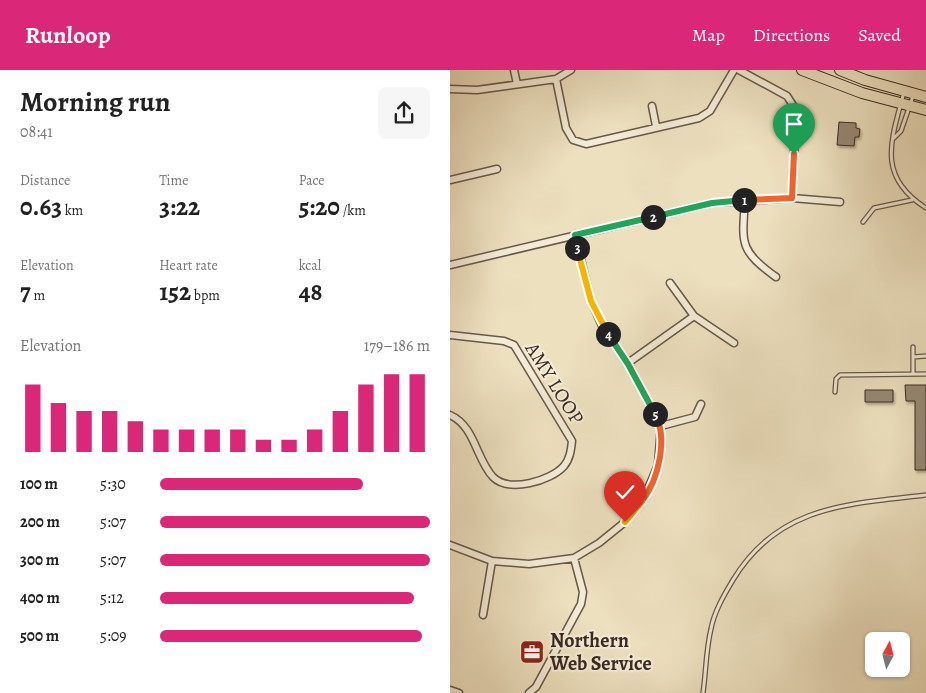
<!DOCTYPE html>
<meta charset="utf-8">
<style>
body{margin:0;font-family:Alegreya,serif;background:#f6f6f6;color:#222;height:100vh;display:flex;flex-direction:column;font-size:19px;white-space:nowrap}
*{box-sizing:border-box;margin:0}
p{font-size:16px;color:#767676}
.icon{flex:none;width:28px;height:28px;fill:none;stroke:currentColor;stroke-width:2;stroke-linecap:round;stroke-linejoin:round}
.map{position:relative;flex:1;overflow:hidden}
.sheet{display:flex;flex-direction:column;background:#fff;width:450px}
.sheet>*{flex:none}
.needle{width:32px;rotate:7deg}
.controls{position:absolute;left:415px;top:562px;display:grid;gap:10px}
.controls a{display:grid;place-items:center;width:45px;height:45px;border-radius:8px;background:#fff;box-shadow:0 1px 4px #0004;font-size:25px}
.pin{position:absolute;display:grid;place-items:center;width:42px;height:42px;color:#fff;margin:-51px -21px;border-radius:50% 50% 50% 0;rotate:-45deg;box-shadow:0 0 5px #0007}
.pin .icon{rotate:45deg}
.km{position:absolute;width:25px;height:25px;margin:-12px;border-radius:50%;background:#222;color:#fff;font-size:14px;line-height:25px;text-align:center}
.round{display:grid;place-items:center;flex:none;width:52px;height:52px;border-radius:8px;background:#f6f6f6}
.summary{display:flex;align-items:center;justify-content:space-between;height:85px;padding:0 20px}
h1{font-size:28px;font-weight:700;line-height:38px}
.stats{display:grid;grid-template-columns:repeat(3,1fr);gap:8px;height:85px;padding:5px 20px}
.stats div{display:grid;align-content:center}
.stats b{font-size:25px;font-weight:700}
.stats small{font-size:14px;font-weight:400}
.stats p{font-size:14px}
.chart{height:140px;padding:10px 20px}
.chart p{display:flex;justify-content:space-between}
.chart svg{width:100%;height:90px;margin-top:5px;stroke:#db2777;stroke-width:6}
ul{padding:0 20px;list-style:none;font-size:16px}
li{display:grid;grid-template-columns:80px 60px 1fr;align-items:center;height:38px}
li i{height:12px;border-radius:6px;background:#db2777}
header{display:flex;align-items:center;gap:30px;box-sizing:border-box;height:70px;padding:0 25px;background:#db2777;color:#fff}
header strong{font-size:24px}
nav{display:flex;gap:28px;margin-inline-start:auto;font-size:18px}
main{display:flex;flex:1;min-height:0}
.map>svg:first-child{display:block}
.building{fill:#978974;stroke:#392a23;filter:url(#shadow)}
.lines{fill:none;stroke-linecap:round;stroke-linejoin:round}
.lane-casing{stroke:#66584a;stroke-width:5.5}
.street-casing{stroke:#66584a;stroke-width:9}
.primary-casing{stroke:#392a23;stroke-width:12}
.lane{stroke:#f3ebd5;stroke-width:3}
.street{stroke:#f3ebd5;stroke-width:6}
.primary{stroke:#ede0bf;stroke-width:10}
.split-1-casing{stroke:#fff;stroke-width:10}
.split-2-casing{stroke:#fff;stroke-width:10}
.split-3-casing{stroke:#fff;stroke-width:10}
.split-4-casing{stroke:#fff;stroke-width:10}
.split-5-casing{stroke:#fff;stroke-width:10}
.split-6-casing{stroke:#fff;stroke-width:10}
.split-7-casing{stroke:#fff;stroke-width:10}
.split-1{stroke:#f0652b;stroke-width:6}
.split-2{stroke:#22a559;stroke-width:6}
.split-3{stroke:#22a559;stroke-width:6}
.split-4{stroke:#f5b400;stroke-width:6}
.split-5{stroke:#22a559;stroke-width:6}
.split-6{stroke:#f0652b;stroke-width:6}
.split-7{stroke:#f5b400;stroke-width:6}
.labels{text-anchor:middle;stroke-width:4.5;stroke-linejoin:round;paint-order:stroke}
.street-label{font-size:20px;fill:#392a23;stroke:#f3ebd5}
.poi-label{font-size:20px;font-weight:bold;fill:#392a23;stroke:#f3ebd5;text-anchor:start}
</style>
<header>
<strong>Runloop</strong>
<nav><a>Map</a><a>Directions</a><a>Saved</a></nav>
</header>
<main>
<section class="sheet">
<div class="summary"><div><h1>Morning run</h1><p>08:41</p></div><a class="round"><svg class="icon" aria-label="share" viewBox="0 0 24 24"><path d="M12 15V3M7 8l5-5 5 5M5 13v7h14v-7"/></svg></a></div>
<div class="stats">
<div><p>Distance</p><b>0.63<small> km</small></b></div>
<div><p>Time</p><b>3:22</b></div>
<div><p>Pace</p><b>5:20<small> /km</small></b></div>
</div>
<div class="stats">
<div><p>Elevation</p><b>7<small> m</small></b></div>
<div><p>Heart rate</p><b>152<small> bpm</small></b></div>
<div><p>kcal</p><b>48</b></div>
</div>
<div class="chart"><p><span>Elevation</span>179–186 m</p>
<svg viewBox="0 0 160 44" preserveAspectRatio="none"><path d="M5 44V11M15 44V20M25 44V24M35 44V24M45 44V29M55 44V33M65 44V33M75 44V33M85 44V33M95 44V38M105 44V38M115 44V33M125 44V24M135 44V11M145 44V6M155 44V6"/></svg>
</div>
<ul>
<li><b>100 m</b>5:30<i style="width:75%"></i></li>
<li><b>200 m</b>5:07<i style="width:100%"></i></li>
<li><b>300 m</b>5:07<i style="width:100%"></i></li>
<li><b>400 m</b>5:12<i style="width:94%"></i></li>
<li><b>500 m</b>5:09<i style="width:97%"></i></li>
</ul>
</section>
<div class="map">
<svg width="476" height="623" viewBox="0 0 476 623">
<defs>
<filter id="shadow"><feDropShadow dx="1.5" dy="2.5" stdDeviation="1" flood-color="#0004"/></filter>
</defs>
<rect width="100%" height="100%" fill="#ede0bf"/>
<filter id="stains"><feTurbulence type="fractalNoise" baseFrequency=".004" numOctaves="4"/><feColorMatrix values="0 0 0 0 .2 0 0 0 0 .09 0 0 0 0 .02 0 0 0 .5 -.17"/></filter>
<radialGradient id="worn" r=".72"><stop offset=".6" stop-color="#630" stop-opacity="0"/><stop offset="1" stop-color="#630" stop-opacity=".3"/></radialGradient>
<path class="building" d="M389 52 406 53V58L410 59 409 67H405L404 76 387 75Z
M455 315H476V400H465V331H456Z
M415 320H443V332H415Z"/>
<g class="lines">
<defs>
<path id="lane" d="M454 22C441 71 426 106 476 138
M444 68 451 61 463 26
M413 152 424 138 462 130
M463 277V304
M463 287 476 286
M385 322 386 309 390 305 476 304
M253 623C256 602 256 579 261 559 264 542 274 525 283 510 328 435 399 434 476 425"/>
<path id="street" d="M64 0 67 14
M289 0 337 26 346 40 342 128
M106 9 116 58 123 70 136 74 249 48 260 41 284 0
M0 19 27 20 106 9 121 0
M202 36 206 56
M0 110 47 99
M295 130C292 174 289 180 326 207
M0 195 262 133 342 128 390 132
M220 213 244 246 284 273
M0 265 54 271 64 275 122 371C121 380 120 389 114 396 101 411 59 423 43 407 26 389 25 356 0 345
M178 293 244 246
M211 356 245 347 251 334
M0 475 42 491 79 494 124 488 149 473 175 452 195 426 208 395 211 356 178 293 153 258 141 231 125 165
M33 545 42 491
M0 620 9 623
M79 623 86 617 131 534 133 522 124 488"/>
<path id="primary" d="M352 0 412 23 476 40
M390 0 415 10 476 27"/>
</defs>
<use href="#lane" class="lane-casing"/>
<use href="#street" class="street-casing"/>
<use href="#primary" class="primary-casing"/>
<use href="#lane" class="lane"/>
<use href="#street" class="street"/>
<use href="#primary" class="primary"/>
</g>
<g class="lines">
<defs>
<path id="split-1" d="M294 130 342 128 344 84"/>
<path id="split-2" d="M203 147 262 133 294 130"/>
<path id="split-3" d="M127 178 125 165 203 147"/>
<path id="split-4" d="M127 178 141 231 158 264"/>
<path id="split-5" d="M158 264 178 294 205 344"/>
<path id="split-6" d="M192 431C209 409 218 368 205 344"/>
<path id="split-7" d="M175 452 192 431"/>
</defs>
<use href="#split-1" class="split-1-casing"/>
<use href="#split-2" class="split-2-casing"/>
<use href="#split-3" class="split-3-casing"/>
<use href="#split-4" class="split-4-casing"/>
<use href="#split-5" class="split-5-casing"/>
<use href="#split-6" class="split-6-casing"/>
<use href="#split-7" class="split-7-casing"/>
<use href="#split-1" class="split-1"/>
<use href="#split-2" class="split-2"/>
<use href="#split-3" class="split-3"/>
<use href="#split-4" class="split-4"/>
<use href="#split-5" class="split-5"/>
<use href="#split-6" class="split-6"/>
<use href="#split-7" class="split-7"/>
</g>
<defs>
<symbol id="office-square" viewBox="-11 -11 22 22"><rect x="-9" y="-9" width="18" height="18" rx="4" fill="#8f2418" stroke="#f3ebd5"/><path d="M-6-3h4V-5.5h4V-3h4V5H-6ZM-1-4.5V-3h2v-1.5ZM-6 0V1H6V0Z" fill="#fff"/></symbol>
</defs>
<g fill-rule="evenodd">
<use href="#office-square" x="68" y="568" width="28" height="28"/>
</g>
<g class="labels">
<g class="street-label">
<text transform="translate(105 313) rotate(58)" y="7">AMY LOOP</text>
</g>
<g class="poi-label">
<text x="100" y="577">Northern<tspan x="100" dy="23">Web Service</tspan></text>
</g>
</g>
<rect width="100%" height="100%" filter="url(#stains)"/>
<rect width="100%" height="100%" fill="url(#worn)"/>
</svg>
<div class="controls">
<a><svg class="needle" viewBox="-14 -14 28 28"><path d="M0-13l5 13h-10z" fill="#e53935"/><path d="M0 13l5-13h-10z" fill="#767676"/></svg></a>
</div>
<div class="pin" style="left:344px;top:84px;background:#1e9e55"><svg class="icon" aria-label="arrive" viewBox="0 0 24 24"><path d="M6 21V4h12l-3 4 3 4H6"/></svg></div>
<div class="pin" style="left:175px;top:452px;background:#d93025"><svg class="icon" aria-label="check" viewBox="0 0 24 24"><path d="M5 12l5 5 9-10"/></svg></div>
<b class="km" style="left:294px;top:130px">1</b>
<b class="km" style="left:203px;top:147px">2</b>
<b class="km" style="left:127px;top:178px">3</b>
<b class="km" style="left:158px;top:264px">4</b>
<b class="km" style="left:205px;top:344px">5</b>
</div>
</main>
